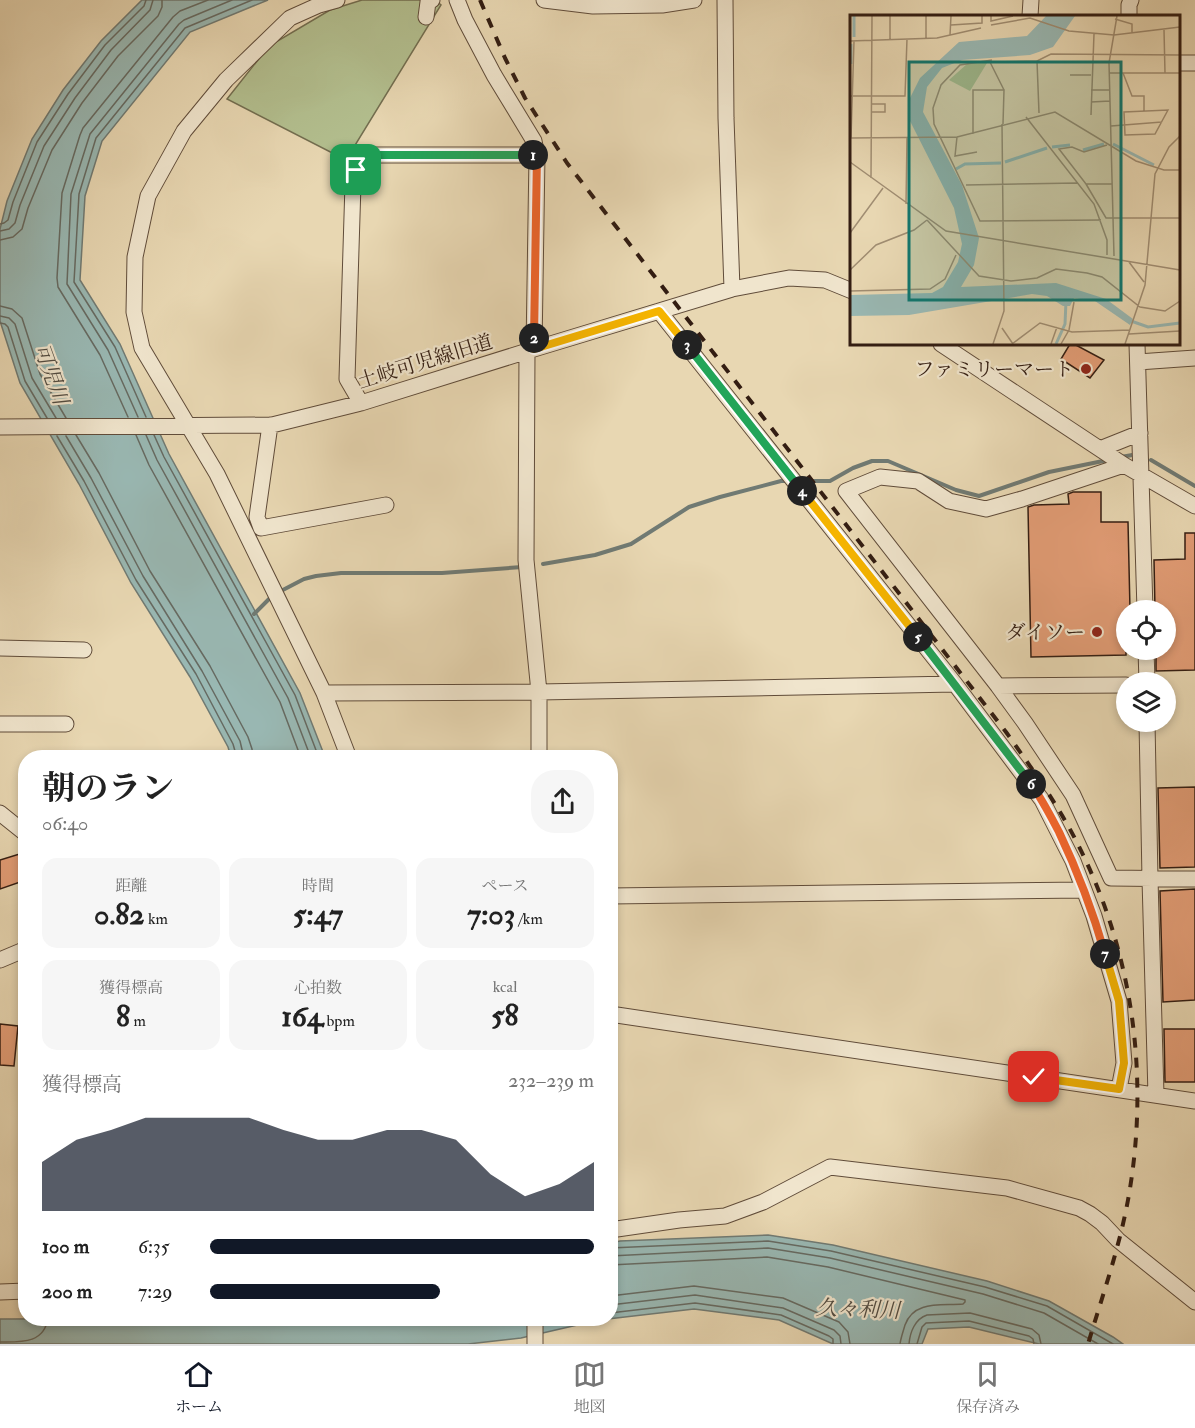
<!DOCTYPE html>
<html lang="ja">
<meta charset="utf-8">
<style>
body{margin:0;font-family:"IM FELL Double Pica","Noto Serif JP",serif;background:#f6f6f6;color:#222;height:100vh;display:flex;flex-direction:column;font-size:22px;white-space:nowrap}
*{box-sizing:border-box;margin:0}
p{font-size:20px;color:#767676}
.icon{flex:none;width:33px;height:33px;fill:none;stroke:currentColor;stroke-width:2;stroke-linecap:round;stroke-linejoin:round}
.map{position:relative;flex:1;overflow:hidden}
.panel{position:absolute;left:18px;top:750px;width:600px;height:576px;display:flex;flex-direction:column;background:#fff;border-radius:24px;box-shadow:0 3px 9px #0003}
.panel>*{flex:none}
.fabs{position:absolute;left:1116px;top:600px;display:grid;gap:12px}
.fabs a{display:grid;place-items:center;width:60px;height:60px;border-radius:50%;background:#fff;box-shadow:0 3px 9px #0003;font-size:30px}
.pin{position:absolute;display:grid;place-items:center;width:51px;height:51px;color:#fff;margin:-26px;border-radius:12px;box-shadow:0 3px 9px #0006}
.km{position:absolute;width:30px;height:30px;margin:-15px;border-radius:50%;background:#222;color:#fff;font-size:16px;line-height:30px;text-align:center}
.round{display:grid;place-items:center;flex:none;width:63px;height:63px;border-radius:24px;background:#f6f6f6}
.overview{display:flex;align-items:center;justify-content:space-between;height:102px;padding:0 24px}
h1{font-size:33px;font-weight:700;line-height:45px}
.stats{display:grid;grid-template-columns:repeat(3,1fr);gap:9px;height:102px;padding:6px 24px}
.stats div{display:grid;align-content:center;border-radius:15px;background:#f6f6f6;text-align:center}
.stats b{font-size:30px;font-weight:700}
.stats small{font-size:16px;font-weight:400}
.stats p{font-size:16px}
.chart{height:168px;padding:12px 24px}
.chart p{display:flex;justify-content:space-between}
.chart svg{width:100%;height:108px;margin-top:6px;fill:#111827;opacity:.7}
ul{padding:0 24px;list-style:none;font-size:20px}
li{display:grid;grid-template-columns:96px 72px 1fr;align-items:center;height:45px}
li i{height:15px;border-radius:8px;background:#111827}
.dock{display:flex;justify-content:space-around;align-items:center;height:84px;border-top:2px solid #e0e0e0;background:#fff;font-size:16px;color:#767676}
.dock a{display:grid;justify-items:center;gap:3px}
.dock .active{color:#111827}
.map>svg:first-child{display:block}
.green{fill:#b3bf8f;stroke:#736e50;stroke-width:1.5}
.water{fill:#99b8b3;stroke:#707a73;stroke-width:1.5}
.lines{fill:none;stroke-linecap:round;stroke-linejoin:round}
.shore{stroke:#666a62;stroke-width:1.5}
.stream{stroke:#707a73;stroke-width:4}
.building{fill:#e39d76;stroke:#331d12;stroke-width:1.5}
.minor-casing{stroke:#604c3a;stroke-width:17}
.minor{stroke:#f0e5cd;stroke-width:15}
.rail{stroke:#331d12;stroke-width:4;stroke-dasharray:10 10;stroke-linecap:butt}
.split-1-casing{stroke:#fff;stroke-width:12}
.split-2-casing{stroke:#fff;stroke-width:12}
.split-3-casing{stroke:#fff;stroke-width:12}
.split-4-casing{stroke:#fff;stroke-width:12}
.split-5-casing{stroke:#fff;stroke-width:12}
.split-6-casing{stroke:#fff;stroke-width:12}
.split-7-casing{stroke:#fff;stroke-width:12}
.split-8-casing{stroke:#fff;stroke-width:12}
.split-1{stroke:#22a559;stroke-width:8}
.split-2{stroke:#f0652b;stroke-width:8}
.split-3{stroke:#f5b400;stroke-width:8}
.split-4{stroke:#22a559;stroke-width:8}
.split-5{stroke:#f5b400;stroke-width:8}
.split-6{stroke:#22a559;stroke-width:8}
.split-7{stroke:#f0652b;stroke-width:8}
.split-8{stroke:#f5b400;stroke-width:8}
.poi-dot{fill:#8f2418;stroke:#f0e5cd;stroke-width:2}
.labels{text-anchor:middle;stroke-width:4.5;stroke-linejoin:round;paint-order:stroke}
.street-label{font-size:20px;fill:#331d12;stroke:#f0e5cd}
.poi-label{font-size:20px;fill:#331d12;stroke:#f0e5cd;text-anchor:end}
.water-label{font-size:21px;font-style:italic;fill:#524c42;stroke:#f0e5cd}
.inset-river{fill:none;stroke:#99b8b3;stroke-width:3}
.inset-road{fill:none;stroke:#a08d72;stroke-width:1.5}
.view{fill:#0f766e;fill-opacity:0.15;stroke:#0f766e;stroke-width:3}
.inset-edge{fill:none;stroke:#331d12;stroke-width:3}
</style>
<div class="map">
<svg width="1195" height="1344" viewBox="0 0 1195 1344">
<rect width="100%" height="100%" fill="#e8d7b2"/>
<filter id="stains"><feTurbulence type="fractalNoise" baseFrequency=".00333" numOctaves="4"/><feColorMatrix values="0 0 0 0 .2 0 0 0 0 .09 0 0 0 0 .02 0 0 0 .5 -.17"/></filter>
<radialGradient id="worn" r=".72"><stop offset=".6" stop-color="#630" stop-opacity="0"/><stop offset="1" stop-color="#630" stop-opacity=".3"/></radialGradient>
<path class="green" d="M362 0H435L441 5 346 160 227 99 269 46 330 10Z"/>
<path class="water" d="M142 0H268L190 32 102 141 85 196 80 280 120 344 169 454 300 693 325 757H231L228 747 190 677 131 583 79 484 20 383 0 321V229L7 201 32 139 63 90 101 41Z
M768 1235 833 1245 987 1281 1049 1301 1113 1337 1123 1344H1039L969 1327 928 1329 922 1344H833L779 1320 694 1309 599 1320 521 1338 468 1344H0V1319L610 1318 611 1243 620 1241Z"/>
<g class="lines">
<path class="shore" d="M0 224 4 223 8 220 13 202 37 142 68 94 105 45 144 6 146 0
M0 231 9 229 15 223 20 205 44 146 75 98 111 50 150 10 153 0
M0 240 13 237 22 229 28 208 52 150 82 103 118 56 158 16 162 7V0
M0 306 12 309 22 318 40 374 66 418
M0 316 9 318 15 324 32 378 56 418
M0 323 5 324 8 327 25 381 47 418
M128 417 100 355 58 287 57 278 62 193 80 135 83 128 173 17 180 11 208 0
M138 417 108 350 67 284 71 194 90 134 179 24 184 20 232 0
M146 417 115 347 74 282 79 194 96 138 185 28 252 0
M76 435 99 473 150 571 210 666 248 737 252 749 253 758
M136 435 149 465 280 702 301 758
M146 435 157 460 288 698 311 758
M154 435 164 457 295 695 319 758
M57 436 84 481 136 580 196 674 233 744 237 758
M66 436 91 478 143 576 202 671 240 741 244 758
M610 1248 768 1241 831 1251 985 1287 1047 1306 1113 1344
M610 1256 768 1248 830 1258 983 1294 1044 1313 1098 1344
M610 1265 767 1257 828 1267 965 1300V1302L963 1304C941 1306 914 1300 905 1325 903 1332 901 1337 900 1344
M610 1296 694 1286 783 1298 839 1322 848 1332 850 1344
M610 1305 695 1295 783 1308 834 1330 840 1336 841 1344
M610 1313 695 1303 781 1315 829 1336 833 1339V1344
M0 1342C21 1342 44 1344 48 1318
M909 1344C910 1332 915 1319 927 1315L970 1313 1032 1329 1039 1335 1041 1344
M917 1344 922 1327 926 1323 969 1321 1029 1336 1033 1339 1034 1344"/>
<path class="stream" d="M1121 457 1138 454
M1151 460 1195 486
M799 481H830L853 468 872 461H888L956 490 979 496 1049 472 1108 460
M543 564 595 555 631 544 689 507 720 497 781 481H789
M279 592 304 579 316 576 341 573H442L522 567
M254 614 272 596"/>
</g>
<path class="building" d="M1070 344H1074L1104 360 1090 378 1061 359Z
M1073 492H1101V522H1128L1130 610H1126V655L1031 657 1028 507 1034 505 1069 504 1068 494Z
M1185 533H1195V670L1156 671V650H1166V610H1155L1154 560 1185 559Z
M1195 787V867L1160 868 1158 788Z
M26 852V880L0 889V860Z
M1195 889V1000L1163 1002 1160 891Z
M0 1024 18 1026 14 1066 0 1065Z
M1164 1029H1195V1082H1165Z"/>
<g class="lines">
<defs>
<path id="minor" d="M337 0 319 5 290 18 226 80 184 131 148 196 135 257 134 312 142 348 217 474 324 693 349 758
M457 0 465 20 494 75 534 141 537 155
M544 0 593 6 662 5 694 0
M725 0 726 118 732 289
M1030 16 1031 0
M1129 16V5L1131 0
M426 17 428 2 432 0
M1178 63H1195
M659 311 955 684 1042 800 1073 861 1094 916 1119 1001 1124 1063 1119 1089
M941 344 1124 465 1195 506
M1137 344 1145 610
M527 351 526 560 539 692V758
M1138 362 1195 358
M361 403 347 379 353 184 360 159 365 155H537L534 349
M270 425 257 517 261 528 386 505
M0 427 272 425 361 403 534 349 732 289 789 278 825 280 852 291
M1100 449 1140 433
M1124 465 1022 499 986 509 949 501 918 481 880 477 846 491 998 686 1126 685
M0 648 84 650
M1146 650 1147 682
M998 686 1025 723 1073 795 1111 878 1195 879
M324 693 539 692 955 684
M1147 722 1150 879 1156 1095
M0 724H66
M0 813 26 834
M610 896 1084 890
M0 960 26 949
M610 1014 1195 1101
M610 1230 679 1220 725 1216 763 1202 830 1167 1007 1188 1079 1208 1090 1214 1102 1223 1118 1240 1195 1302
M0 1292 26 1291
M535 1344V1318"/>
</defs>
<use href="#minor" class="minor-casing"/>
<use href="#minor" class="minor"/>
<path class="rail" d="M480 0 505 58 525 98 567 163 1006 732C1035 773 1064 813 1085 859 1135 965 1149 1085 1128 1200 1119 1249 1102 1297 1088 1344"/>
</g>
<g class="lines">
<defs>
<path id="split-1" d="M356 170 360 159 365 155H533"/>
<path id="split-2" d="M533 155H537L534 338"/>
<path id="split-3" d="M534 338V349L659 311 687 345"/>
<path id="split-4" d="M687 345 802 491"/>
<path id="split-5" d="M802 491 918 637"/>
<path id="split-6" d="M918 637 1031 784"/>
<path id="split-7" d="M1031 784C1042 799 1050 815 1059 832 1078 872 1093 912 1105 954"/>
<path id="split-8" d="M1034 1077 1119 1089 1124 1063 1119 1001 1105 954"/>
</defs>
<use href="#split-1" class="split-1-casing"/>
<use href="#split-2" class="split-2-casing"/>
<use href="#split-3" class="split-3-casing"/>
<use href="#split-4" class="split-4-casing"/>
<use href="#split-5" class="split-5-casing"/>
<use href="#split-6" class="split-6-casing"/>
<use href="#split-7" class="split-7-casing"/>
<use href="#split-8" class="split-8-casing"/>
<use href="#split-1" class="split-1"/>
<use href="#split-2" class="split-2"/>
<use href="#split-3" class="split-3"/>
<use href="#split-4" class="split-4"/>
<use href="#split-5" class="split-5"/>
<use href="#split-6" class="split-6"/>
<use href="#split-7" class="split-7"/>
<use href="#split-8" class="split-8"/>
</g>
<g class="poi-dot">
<circle cx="1086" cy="369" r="6"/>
<circle cx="1097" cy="632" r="6"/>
</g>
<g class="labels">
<g class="street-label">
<text transform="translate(425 361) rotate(-17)" y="7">土岐可児線旧道</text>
</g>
<g class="poi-label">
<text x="1074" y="376">ファミリーマート</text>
<text x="1085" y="639">ダイソー</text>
</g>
<g class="water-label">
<text transform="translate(51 374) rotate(70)" y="7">可児川</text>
<text transform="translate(858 1309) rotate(2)" y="7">久々利川</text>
</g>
</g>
<g transform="translate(850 15)">
<rect width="330" height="330" fill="#e8d7b2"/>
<path d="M134 46 137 48 120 76 99 65 117 49Z" fill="#b3bf8f"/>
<path d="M196 1H225L203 32 180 40 112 45 92 53 77 72 73 97 112 170 129 223 124 250 111 272 206 268 256 284 283 304 280 310 245 286 224 283 220 291H213L197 281 182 279 59 300 0 301V280L82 278 93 272 108 247 112 229 104 193 59 104 60 83 70 63 109 27 177 21Z" fill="#99b8b3"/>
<path class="inset-river" d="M4 22V1M1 29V49M263 129 304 150M202 132 220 130M233 135 254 129M155 147 197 133M106 154 115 149 151 148M281 306 298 312 330 308M206 329 215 309 216 286"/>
<path class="inset-road" d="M40 1V24M76 1V23M141 1V6L163 1M265 4 282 9V18M101 10 132 8V1M141 10 180 3 219 16 264 20 330 12M314 15 315 58M100 20 101 1M0 26 87 23 131 13M142 45 110 50 91 70 83 93 84 109 130 206 251 205M259 58H330M273 58 282 81H294V96M220 60H241M154 75 140 47 187 46M241 75H260M0 81H55L57 24M241 87 260 86M318 95 305 119 275 120 274 97ZM22 97H35V89H22M189 98 187 46 201 39 330 40M241 100 244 19M176 102 244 189 257 225V240M261 111 312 107M123 119V75H154L153 109M107 122 105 141 127 137M0 123 107 122 205 97 286 146 314 155H330M1 123 4 26M257 130 234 137 222 132 209 134 236 169H262M0 147 96 216 330 255M21 163 22 1M236 169 256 203H330M116 170 228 168M56 189 57 123M77 205 129 261 161 266 187 263 206 254 237 258 252 262 290 292 315 296 330 286M0 218 33 173M264 241 259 48 267 1M279 247 294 267M0 255 26 230 64 215 77 205M0 276 80 274 95 264 106 240M152 313 163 329M279 319 330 316M143 329 154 296 152 109M162 329 190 308 222 317 280 315M201 329 207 312M211 329 219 315 224 287M275 329 295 270 305 159 319 132 330 121"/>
<path class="view" d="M59 47H271V285H59Z"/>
<rect width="330" height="330" class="inset-edge"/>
</g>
<rect width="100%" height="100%" filter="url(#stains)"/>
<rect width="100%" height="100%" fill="url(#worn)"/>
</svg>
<div class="fabs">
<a><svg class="icon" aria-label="locate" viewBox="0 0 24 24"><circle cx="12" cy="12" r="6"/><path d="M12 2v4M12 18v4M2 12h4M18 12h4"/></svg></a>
<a><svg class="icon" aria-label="layers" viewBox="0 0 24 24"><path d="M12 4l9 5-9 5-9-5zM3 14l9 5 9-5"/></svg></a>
</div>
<div class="pin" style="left:356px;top:170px;background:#1e9e55"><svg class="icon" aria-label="arrive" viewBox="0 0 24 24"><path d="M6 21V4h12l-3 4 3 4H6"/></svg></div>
<div class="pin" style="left:1034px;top:1077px;background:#d93025"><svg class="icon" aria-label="check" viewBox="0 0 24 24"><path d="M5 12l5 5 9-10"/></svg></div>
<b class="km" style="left:533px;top:155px">1</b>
<b class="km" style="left:534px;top:338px">2</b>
<b class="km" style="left:687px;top:345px">3</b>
<b class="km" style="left:802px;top:491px">4</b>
<b class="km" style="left:918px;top:637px">5</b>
<b class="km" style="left:1031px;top:784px">6</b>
<b class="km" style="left:1105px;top:954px">7</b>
<section class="panel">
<div class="overview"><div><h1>朝のラン</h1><p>06:40</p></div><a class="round"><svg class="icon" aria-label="share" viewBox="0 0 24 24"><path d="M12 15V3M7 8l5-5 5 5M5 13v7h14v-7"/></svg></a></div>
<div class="stats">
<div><p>距離</p><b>0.82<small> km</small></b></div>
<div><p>時間</p><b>5:47</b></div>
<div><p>ペース</p><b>7:03<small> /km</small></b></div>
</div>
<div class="stats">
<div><p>獲得標高</p><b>8<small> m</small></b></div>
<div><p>心拍数</p><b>164<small> bpm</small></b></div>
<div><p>kcal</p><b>58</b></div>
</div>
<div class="chart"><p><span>獲得標高</span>232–239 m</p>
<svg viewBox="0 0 160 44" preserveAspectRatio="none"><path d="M0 44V24L10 15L20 11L30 6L40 6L50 6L60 6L70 11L80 15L90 15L100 11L110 11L120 15L130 29L140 38L150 33L160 24V44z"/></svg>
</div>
<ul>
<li><b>100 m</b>6:35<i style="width:100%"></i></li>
<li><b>200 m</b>7:29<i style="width:60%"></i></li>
</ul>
</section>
</div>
<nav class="dock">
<a class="active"><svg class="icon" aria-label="home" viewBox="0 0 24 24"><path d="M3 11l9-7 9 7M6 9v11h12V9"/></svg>ホーム</a>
<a><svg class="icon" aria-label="map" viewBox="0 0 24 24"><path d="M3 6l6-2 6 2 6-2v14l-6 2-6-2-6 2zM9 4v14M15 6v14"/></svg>地図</a>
<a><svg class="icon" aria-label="saved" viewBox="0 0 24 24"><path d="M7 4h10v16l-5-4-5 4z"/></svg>保存済み</a>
</nav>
